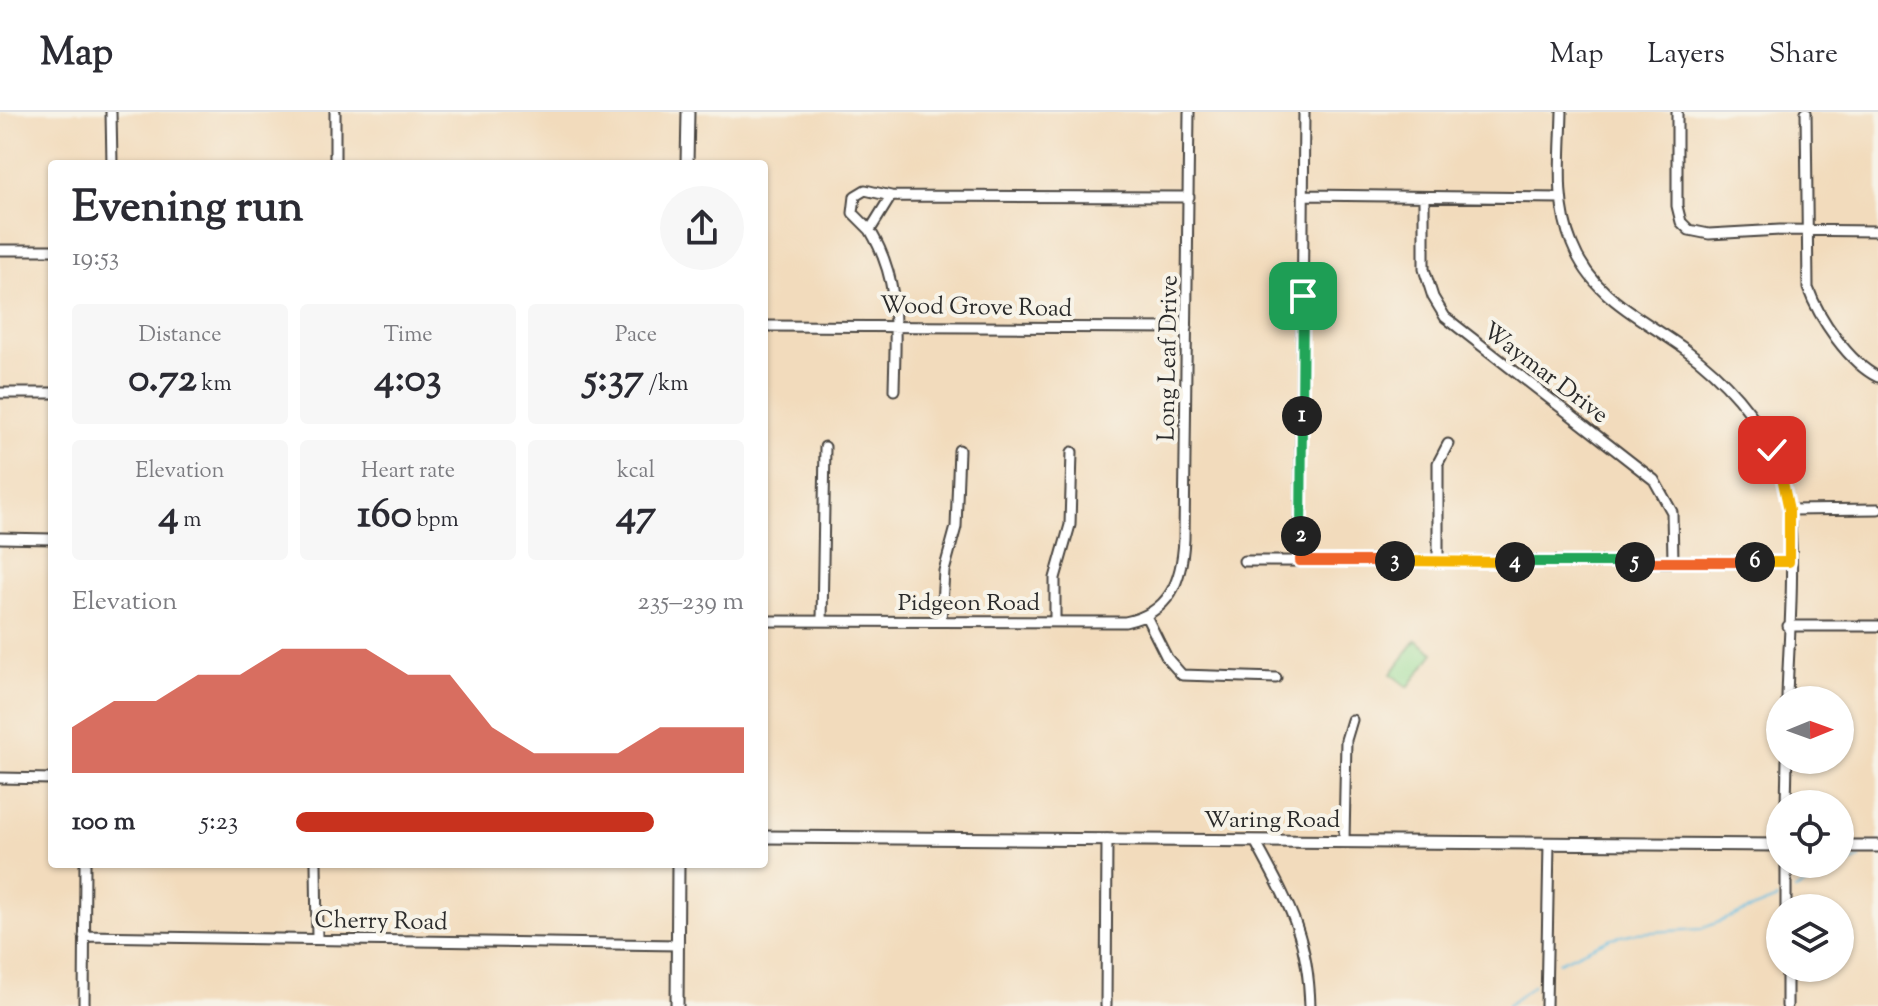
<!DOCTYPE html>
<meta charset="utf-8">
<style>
body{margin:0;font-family:"Sorts Mill Goudy",serif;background:#f7f7f7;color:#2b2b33;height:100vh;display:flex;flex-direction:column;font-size:30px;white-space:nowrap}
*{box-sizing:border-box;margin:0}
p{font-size:26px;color:#7c7c81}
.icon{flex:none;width:44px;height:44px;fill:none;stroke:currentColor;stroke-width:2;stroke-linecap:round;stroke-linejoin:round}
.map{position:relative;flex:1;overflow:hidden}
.details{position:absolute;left:48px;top:48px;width:720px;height:708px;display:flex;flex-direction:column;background:#fff;border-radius:8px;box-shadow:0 2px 6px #0004}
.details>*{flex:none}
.needle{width:52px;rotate:89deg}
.fabs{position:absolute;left:1766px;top:574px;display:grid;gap:16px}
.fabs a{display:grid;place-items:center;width:88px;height:88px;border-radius:50%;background:#fff;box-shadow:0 2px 6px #0004;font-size:40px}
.pin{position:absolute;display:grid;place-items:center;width:68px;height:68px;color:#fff;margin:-34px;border-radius:16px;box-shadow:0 4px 12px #0006}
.km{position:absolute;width:40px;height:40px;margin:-20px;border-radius:50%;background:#222;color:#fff;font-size:22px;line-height:40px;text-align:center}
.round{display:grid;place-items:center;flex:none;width:84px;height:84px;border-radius:42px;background:#f7f7f7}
.summary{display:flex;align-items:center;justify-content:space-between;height:136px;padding:0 24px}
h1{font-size:44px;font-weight:700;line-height:60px}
.metrics{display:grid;grid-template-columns:repeat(3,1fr);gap:12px;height:136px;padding:8px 24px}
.metrics div{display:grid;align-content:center;border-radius:8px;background:#f7f7f7;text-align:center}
.metrics b{font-size:40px;font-weight:700}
.metrics small{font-size:22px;font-weight:400}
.metrics p{font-size:22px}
.chart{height:224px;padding:16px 24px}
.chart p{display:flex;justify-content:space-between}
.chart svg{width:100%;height:144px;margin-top:8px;fill:#c8321e;opacity:.7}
ul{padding:0 24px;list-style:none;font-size:26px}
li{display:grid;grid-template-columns:128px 96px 1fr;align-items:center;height:60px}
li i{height:20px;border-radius:10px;background:#c8321e}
header{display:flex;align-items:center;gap:48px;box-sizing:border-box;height:112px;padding:0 40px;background:#fff;border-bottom:2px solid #e1e1e2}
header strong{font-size:38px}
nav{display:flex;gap:44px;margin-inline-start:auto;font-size:28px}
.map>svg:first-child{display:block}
.green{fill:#97dc94;stroke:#618460;stroke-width:2}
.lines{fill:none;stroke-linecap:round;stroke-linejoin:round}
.stream{stroke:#63bbe0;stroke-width:2}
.minor-casing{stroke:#494541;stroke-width:13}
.major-casing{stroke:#494541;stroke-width:15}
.minor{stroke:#fff;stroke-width:9}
.major{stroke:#fff;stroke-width:11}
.split-1-casing{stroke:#fff;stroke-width:16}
.split-2-casing{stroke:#fff;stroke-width:16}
.split-3-casing{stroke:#fff;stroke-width:16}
.split-4-casing{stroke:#fff;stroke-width:16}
.split-5-casing{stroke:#fff;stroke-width:16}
.split-6-casing{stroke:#fff;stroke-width:16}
.split-7-casing{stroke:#fff;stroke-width:16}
.split-8-casing{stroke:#fff;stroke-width:16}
.split-1{stroke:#22a559;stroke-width:10}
.split-2{stroke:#22a559;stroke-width:10}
.split-3{stroke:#f0652b;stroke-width:10}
.split-4{stroke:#f5b400;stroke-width:10}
.split-5{stroke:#22a559;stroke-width:10}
.split-6{stroke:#f0652b;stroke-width:10}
.split-7{stroke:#f5b400;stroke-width:10}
.split-8{stroke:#f5b400;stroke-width:10}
.labels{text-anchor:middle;stroke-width:8;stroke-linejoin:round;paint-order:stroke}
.street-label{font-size:24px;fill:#2b2b2b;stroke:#f7f3e8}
</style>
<header>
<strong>Map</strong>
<nav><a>Map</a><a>Layers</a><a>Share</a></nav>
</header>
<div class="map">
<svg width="1878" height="894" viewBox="0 0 1878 894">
<rect width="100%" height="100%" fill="#f7f3e8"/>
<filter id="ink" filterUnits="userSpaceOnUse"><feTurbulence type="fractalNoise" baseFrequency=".0125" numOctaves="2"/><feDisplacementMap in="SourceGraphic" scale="16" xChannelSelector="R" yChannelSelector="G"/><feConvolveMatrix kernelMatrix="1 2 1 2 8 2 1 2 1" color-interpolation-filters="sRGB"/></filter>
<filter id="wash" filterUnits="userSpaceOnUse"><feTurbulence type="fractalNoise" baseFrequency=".006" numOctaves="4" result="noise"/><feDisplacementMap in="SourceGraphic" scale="32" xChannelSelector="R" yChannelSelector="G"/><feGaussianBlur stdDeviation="1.8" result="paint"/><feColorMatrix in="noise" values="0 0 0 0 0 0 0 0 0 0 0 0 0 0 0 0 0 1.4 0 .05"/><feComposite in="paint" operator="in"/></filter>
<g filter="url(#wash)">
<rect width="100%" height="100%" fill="#f2dbbc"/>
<path class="green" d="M1416 528 1434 541 1408 575 1391 562Z"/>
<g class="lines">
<path class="stream" d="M1795 778 1860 746
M1559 850 1611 826 1635 821 1701 817 1777 787
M1507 894 1534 873"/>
</g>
</g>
<g filter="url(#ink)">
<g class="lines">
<defs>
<path id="minor" d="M111 0 112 52
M1562 0C1561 44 1555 91 1572 132 1593 186 1641 205 1685 237 1723 265 1758 303 1776 347 1802 410 1788 519 1787 588
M1677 0V94L1681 110 1689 118 1709 122 1780 118 1878 119
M1806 0 1808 176C1819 206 1849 251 1878 265
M335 52V0
M1304 83 1561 86
M1424 86V157L1433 185 1445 205 1654 368 1672 400 1673 449
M870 118 853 101 855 84 865 78 891 84
M0 138H52
M764 214 1187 216
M894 278C895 218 902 172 870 118L891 84 1189 85
M0 281H52
M1789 398 1878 397
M0 426 52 427
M1244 449 1789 450
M1300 449 1304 0
M1438 449V351L1448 332
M1146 504 1167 546 1182 563 1276 566
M764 509 1125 510C1170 501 1182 469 1184 427L1189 0
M822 509 825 335
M941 509 944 459 956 415 959 338
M1055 510V466L1070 413 1072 340
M1788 514H1878
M0 666 52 667
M1786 692 1787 648
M1255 729C1288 791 1308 822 1310 894
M1344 729 1346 628 1352 608
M316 752 317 827
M1786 752V796
M84 824 678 833
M84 894 85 752
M1106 894 1107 727
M1546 894 1549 731
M1787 894V856"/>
<path id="major" d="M687 52 688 0
M764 725 1780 733
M1840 734H1878
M677 894 678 752"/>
</defs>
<use href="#minor" class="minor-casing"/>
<use href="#major" class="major-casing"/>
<use href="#minor" class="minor"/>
<use href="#major" class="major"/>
</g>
</g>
<g class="lines" filter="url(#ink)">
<defs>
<path id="split-1" d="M1302 304 1303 184"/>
<path id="split-2" d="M1301 424 1302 304"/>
<path id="split-3" d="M1301 424 1300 449H1395"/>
<path id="split-4" d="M1395 449 1515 450"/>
<path id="split-5" d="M1515 450H1635"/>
<path id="split-6" d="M1635 450H1755"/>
<path id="split-7" d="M1755 450H1789V398L1782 365"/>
<path id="split-8" d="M1772 338 1782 365"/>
</defs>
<use href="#split-1" class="split-1-casing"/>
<use href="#split-2" class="split-2-casing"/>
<use href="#split-3" class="split-3-casing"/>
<use href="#split-4" class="split-4-casing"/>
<use href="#split-5" class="split-5-casing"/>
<use href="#split-6" class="split-6-casing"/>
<use href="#split-7" class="split-7-casing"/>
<use href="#split-8" class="split-8-casing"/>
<use href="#split-1" class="split-1"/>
<use href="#split-2" class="split-2"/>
<use href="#split-3" class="split-3"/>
<use href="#split-4" class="split-4"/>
<use href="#split-5" class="split-5"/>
<use href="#split-6" class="split-6"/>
<use href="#split-7" class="split-7"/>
<use href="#split-8" class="split-8"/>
</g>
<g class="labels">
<g class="street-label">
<text transform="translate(976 194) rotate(1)" y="8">Wood Grove Road</text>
<text transform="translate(1167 246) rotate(-89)" y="8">Long Leaf Drive</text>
<text transform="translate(1546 260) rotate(37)" y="8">Waymar Drive</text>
<text x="969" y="498">Pidgeon Road</text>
<text x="1272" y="715">Waring Road</text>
<text transform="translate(381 808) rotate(1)" y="8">Cherry Road</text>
</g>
</g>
</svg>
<div class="fabs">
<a><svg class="needle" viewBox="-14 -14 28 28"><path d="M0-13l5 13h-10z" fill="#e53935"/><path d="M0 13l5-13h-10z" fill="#7c7c81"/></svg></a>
<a><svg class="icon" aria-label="locate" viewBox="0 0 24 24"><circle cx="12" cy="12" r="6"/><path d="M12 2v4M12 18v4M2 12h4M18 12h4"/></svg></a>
<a><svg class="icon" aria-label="layers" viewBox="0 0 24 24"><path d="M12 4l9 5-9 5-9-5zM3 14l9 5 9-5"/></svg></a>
</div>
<div class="pin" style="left:1303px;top:184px;background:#1e9e55"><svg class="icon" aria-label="arrive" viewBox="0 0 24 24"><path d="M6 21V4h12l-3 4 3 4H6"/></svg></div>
<div class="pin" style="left:1772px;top:338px;background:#d93025"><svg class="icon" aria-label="check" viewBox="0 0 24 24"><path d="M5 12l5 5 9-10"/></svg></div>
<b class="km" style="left:1302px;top:304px">1</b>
<b class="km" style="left:1301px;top:424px">2</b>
<b class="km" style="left:1395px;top:449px">3</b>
<b class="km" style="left:1515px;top:450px">4</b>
<b class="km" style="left:1635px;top:450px">5</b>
<b class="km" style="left:1755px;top:450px">6</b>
<section class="details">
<div class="summary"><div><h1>Evening run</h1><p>19:53</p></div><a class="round"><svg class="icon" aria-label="share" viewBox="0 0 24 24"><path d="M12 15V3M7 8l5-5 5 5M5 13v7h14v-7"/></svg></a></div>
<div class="metrics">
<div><p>Distance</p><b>0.72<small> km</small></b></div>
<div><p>Time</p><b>4:03</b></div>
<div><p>Pace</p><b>5:37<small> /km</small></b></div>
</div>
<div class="metrics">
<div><p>Elevation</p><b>4<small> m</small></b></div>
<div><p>Heart rate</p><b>160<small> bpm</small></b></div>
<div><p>kcal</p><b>47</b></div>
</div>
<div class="chart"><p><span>Elevation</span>235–239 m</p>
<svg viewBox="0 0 160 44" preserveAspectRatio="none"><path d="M0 44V30L10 22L20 22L30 14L40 14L50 6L60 6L70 6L80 14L90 14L100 30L110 38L120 38L130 38L140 30L150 30L160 30V44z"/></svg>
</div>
<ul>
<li><b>100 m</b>5:23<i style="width:80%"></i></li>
</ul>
</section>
</div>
